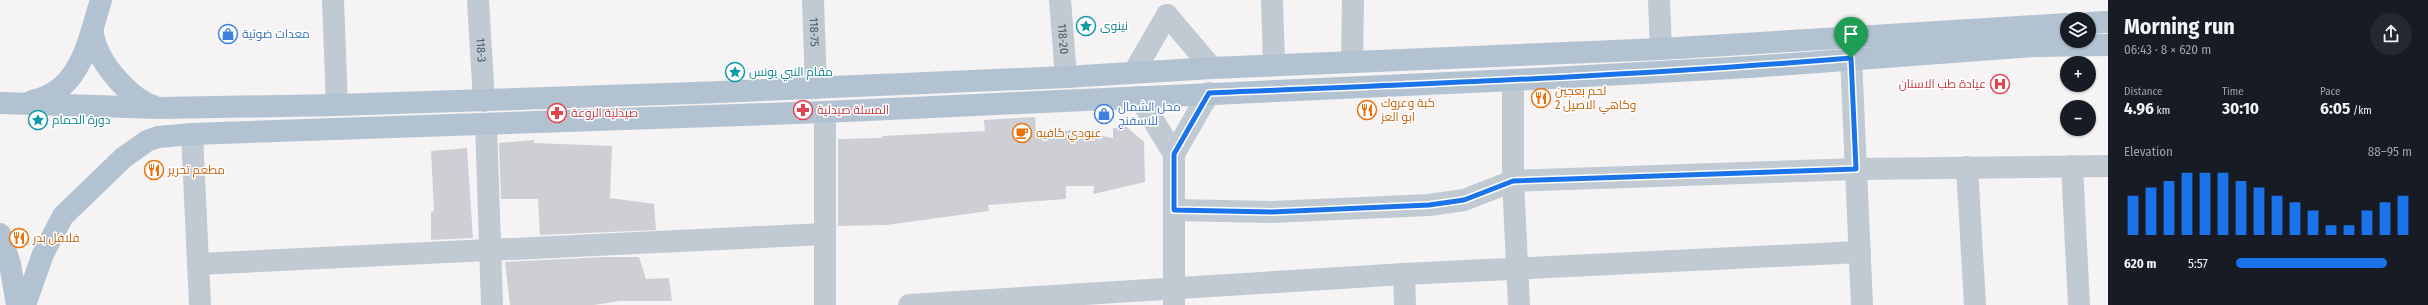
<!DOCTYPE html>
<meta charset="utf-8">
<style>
body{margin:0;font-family:"Fira Sans Condensed",Cairo,sans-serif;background:#242831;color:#f1f3f6;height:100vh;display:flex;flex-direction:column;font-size:15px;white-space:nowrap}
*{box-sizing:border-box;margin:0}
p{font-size:13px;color:#9ea1a6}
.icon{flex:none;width:22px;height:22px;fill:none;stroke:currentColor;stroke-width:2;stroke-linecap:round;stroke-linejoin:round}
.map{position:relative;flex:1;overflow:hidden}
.side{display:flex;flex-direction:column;background:#171b24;width:320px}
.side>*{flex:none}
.tools{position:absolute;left:2060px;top:12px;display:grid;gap:8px}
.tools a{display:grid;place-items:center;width:36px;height:36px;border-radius:50%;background:#171b24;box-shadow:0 1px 3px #0004;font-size:20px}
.pin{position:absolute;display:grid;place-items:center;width:34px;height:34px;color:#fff;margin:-41px -17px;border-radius:50% 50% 50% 0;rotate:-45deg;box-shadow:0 0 4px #0007}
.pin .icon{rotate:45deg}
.round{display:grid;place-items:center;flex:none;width:42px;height:42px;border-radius:21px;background:#242831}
.summary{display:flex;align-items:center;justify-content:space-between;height:68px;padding:0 16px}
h1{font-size:22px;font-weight:700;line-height:30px}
.metrics{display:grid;grid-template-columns:repeat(3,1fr);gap:6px;height:68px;padding:4px 16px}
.metrics div{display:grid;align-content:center}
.metrics b{font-size:17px;font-weight:700}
.metrics small{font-size:11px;font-weight:400}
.metrics p{font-size:11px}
.chart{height:112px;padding:8px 16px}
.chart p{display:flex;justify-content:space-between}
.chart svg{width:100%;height:72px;margin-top:4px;stroke:#1a73e8;stroke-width:6}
ul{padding:0 16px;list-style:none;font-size:13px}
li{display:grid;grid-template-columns:64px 48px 1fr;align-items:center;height:30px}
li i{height:10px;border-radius:5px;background:#1a73e8}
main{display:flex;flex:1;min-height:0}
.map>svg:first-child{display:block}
.building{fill:#cdcfd5}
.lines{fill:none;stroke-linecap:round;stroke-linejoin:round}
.minor{stroke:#c1cad2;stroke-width:22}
.major{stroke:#b3c2d1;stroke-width:22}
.route-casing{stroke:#fff;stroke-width:8}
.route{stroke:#1a73e8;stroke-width:5}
.labels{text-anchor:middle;stroke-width:3;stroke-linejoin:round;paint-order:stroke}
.culture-label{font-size:12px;fill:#0d838f;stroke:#fff;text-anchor:start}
.street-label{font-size:12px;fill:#4a5661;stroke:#fff}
.shop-label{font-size:12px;fill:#366cbe;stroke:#fff;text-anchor:start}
.health-label{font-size:12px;fill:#be3a42;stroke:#fff;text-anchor:start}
.food-label{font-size:12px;fill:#c56008;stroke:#fff;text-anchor:start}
</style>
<main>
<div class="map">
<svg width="2108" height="305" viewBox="0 0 2108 305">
<rect width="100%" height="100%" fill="#f5f3f3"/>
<path class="building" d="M1035 117 1036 135 1073 130 1113 138V128L1127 127 1144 142 1145 182 1093 194 1094 186H1066V199L988 205 989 211 886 225 838 226V139L882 138V136L985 131 984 120Z
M534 140V143L612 146 610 198 654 204 656 230 540 235 538 199H501L499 143Z
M467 148 473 238 431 240V212L434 211 431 151Z
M604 257H639L646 279 669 278 672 301H620L594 305H510L505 262Z"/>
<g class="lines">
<g class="minor">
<path d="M333 0 337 105"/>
<path id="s1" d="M478 0 484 101"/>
<path id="s2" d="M813 0 816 88"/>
<path id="s3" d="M1060 0 1066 77"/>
<path d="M1272 0 1274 65"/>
<path d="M1659 0 1661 49"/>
<path d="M1167 15 1212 68"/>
<path d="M1851 58 1862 305"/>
<path d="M1352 62 1353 0"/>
<path d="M1134 72 1167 15"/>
<path d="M1513 80V181L1519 305"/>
<path d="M1139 97 1174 154"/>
<path d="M486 124 492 305"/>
<path d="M192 134 200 305"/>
<path d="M2072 166 2079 305"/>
<path d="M1967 167 1975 305"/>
<path d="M1174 210 1272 212 1429 205 1464 200 1513 181 1856 169 2108 166"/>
<path d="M198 264 824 234"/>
<path d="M1404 274 1405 305"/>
<path d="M825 305V112"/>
<path d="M909 305 1404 274 1860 252"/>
<path d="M1174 305V154L1209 93"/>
</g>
<path class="major" d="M2089 23 2108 22
M93 28C91 55 128 98 153 106
M32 101C81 91 88 41 101 0
M0 103 159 108 337 105 695 93 1066 77 1212 68 1661 49 2067 24
M0 234 10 264 17 305
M25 305 43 254 63 216 123 158 147 141 158 137 192 134 825 112 1513 80 1750 67 2035 46 2108 45"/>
</g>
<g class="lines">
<defs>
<path id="route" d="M1851 58 1856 169 1513 181 1464 200 1429 205 1272 212 1174 210V154L1209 93C1423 84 1637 76 1851 58Z"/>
</defs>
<use href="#route" class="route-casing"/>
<use href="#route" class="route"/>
</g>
<defs>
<symbol id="sight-ring" viewBox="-11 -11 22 22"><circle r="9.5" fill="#fff" stroke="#0f9aa8" stroke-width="1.5"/><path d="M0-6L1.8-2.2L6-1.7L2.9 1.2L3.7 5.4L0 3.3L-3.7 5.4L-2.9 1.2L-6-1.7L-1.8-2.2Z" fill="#0f9aa8"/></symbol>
<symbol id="shop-ring" viewBox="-11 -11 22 22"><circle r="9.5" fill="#fff" stroke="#3f7fe0" stroke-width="1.5"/><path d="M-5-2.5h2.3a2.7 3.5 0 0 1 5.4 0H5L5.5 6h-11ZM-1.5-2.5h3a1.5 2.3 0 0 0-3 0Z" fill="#3f7fe0"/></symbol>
<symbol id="hospital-ring" viewBox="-11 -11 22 22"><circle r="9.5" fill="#fff" stroke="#e0444e" stroke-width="1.5"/><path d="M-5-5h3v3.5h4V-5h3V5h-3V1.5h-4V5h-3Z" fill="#e0444e"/></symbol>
<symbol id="restaurant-ring" viewBox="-11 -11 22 22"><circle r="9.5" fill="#fff" stroke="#e8710a" stroke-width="1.5"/><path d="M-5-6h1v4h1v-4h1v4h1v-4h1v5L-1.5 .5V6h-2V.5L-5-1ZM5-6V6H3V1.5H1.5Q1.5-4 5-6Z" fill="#e8710a"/></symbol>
<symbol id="pharmacy-ring" viewBox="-11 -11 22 22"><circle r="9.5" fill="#fff" stroke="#e0444e" stroke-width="1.5"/><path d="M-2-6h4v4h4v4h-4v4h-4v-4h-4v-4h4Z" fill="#e0444e"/></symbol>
<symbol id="cafe-ring" viewBox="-11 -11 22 22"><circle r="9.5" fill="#fff" stroke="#e8710a" stroke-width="1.5"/><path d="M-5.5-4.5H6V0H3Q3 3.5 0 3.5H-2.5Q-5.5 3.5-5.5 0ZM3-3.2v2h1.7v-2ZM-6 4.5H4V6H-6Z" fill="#e8710a"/></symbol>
</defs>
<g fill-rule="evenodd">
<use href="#sight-ring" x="1075" y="15" width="22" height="22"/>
<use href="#shop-ring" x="217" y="23" width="22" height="22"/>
<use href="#sight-ring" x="724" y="61" width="22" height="22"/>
<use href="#hospital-ring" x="1989" y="73" width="22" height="22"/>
<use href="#restaurant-ring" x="1530" y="87" width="22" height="22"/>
<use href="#pharmacy-ring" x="792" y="99" width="22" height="22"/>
<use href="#restaurant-ring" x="1356" y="99" width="22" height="22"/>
<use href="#pharmacy-ring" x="546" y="102" width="22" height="22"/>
<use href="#shop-ring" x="1093" y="103" width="22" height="22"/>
<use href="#sight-ring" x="27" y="109" width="22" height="22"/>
<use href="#cafe-ring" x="1011" y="122" width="22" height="22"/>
<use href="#restaurant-ring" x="143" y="159" width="22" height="22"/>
<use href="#restaurant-ring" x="8" y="227" width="22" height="22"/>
</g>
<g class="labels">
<g class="culture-label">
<text x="1100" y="30">نينوى</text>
<text x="749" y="76">مقام النبي يونس</text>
<text x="52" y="124">دورة الحمام</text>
</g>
<g class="street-label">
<text dy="4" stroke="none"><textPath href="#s2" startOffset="32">118-75</textPath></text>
<text dy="4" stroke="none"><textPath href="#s3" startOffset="39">118-20</textPath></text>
<text dy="4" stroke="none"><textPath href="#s1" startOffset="50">118-3</textPath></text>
</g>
<g class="shop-label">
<text x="242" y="38">معدات ضوئية</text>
<text x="1118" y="111">محل الشمال<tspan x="1118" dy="14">للاسفنج</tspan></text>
</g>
<g class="health-label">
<text x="1986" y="88" text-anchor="end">عيادة طب الاسنان</text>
<text x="817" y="114">المسلة صيدلية</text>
<text x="571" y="117">صيدلية الروعة</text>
</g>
<g class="food-label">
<text x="1555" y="95">لحم بعجين<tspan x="1555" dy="14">وكاهي الاصيل 2</tspan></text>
<text x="1381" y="107">كبة وعروك<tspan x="1381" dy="14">ابو العز</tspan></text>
<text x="1036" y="137">عبودي كافيه</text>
<text x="168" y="174">مطعم تحرير</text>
<text x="33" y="242">فلافل بدر</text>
</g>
</g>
</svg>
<div class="tools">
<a><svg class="icon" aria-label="layers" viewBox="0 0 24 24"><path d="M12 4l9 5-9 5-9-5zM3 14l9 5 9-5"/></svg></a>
<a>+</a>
<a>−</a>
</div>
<div class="pin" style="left:1851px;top:58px;background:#1e9e55"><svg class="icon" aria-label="arrive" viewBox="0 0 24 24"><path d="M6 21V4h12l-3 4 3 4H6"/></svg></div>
</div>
<section class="side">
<div class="summary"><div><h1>Morning run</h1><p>06:43 · 8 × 620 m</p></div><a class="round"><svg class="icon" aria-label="share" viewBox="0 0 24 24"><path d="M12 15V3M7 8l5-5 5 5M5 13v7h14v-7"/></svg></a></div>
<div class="metrics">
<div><p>Distance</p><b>4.96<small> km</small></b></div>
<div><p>Time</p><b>30:10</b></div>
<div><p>Pace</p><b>6:05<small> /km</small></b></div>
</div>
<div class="chart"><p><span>Elevation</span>88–95 m</p>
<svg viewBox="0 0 160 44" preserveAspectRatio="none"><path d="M5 44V20M15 44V15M25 44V11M35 44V6M45 44V6M55 44V6M65 44V11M75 44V15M85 44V20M95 44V24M105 44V29M115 44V38M125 44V38M135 44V29M145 44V24M155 44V20"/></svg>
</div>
<ul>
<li><b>620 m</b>5:57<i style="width:86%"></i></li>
</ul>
</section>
</main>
